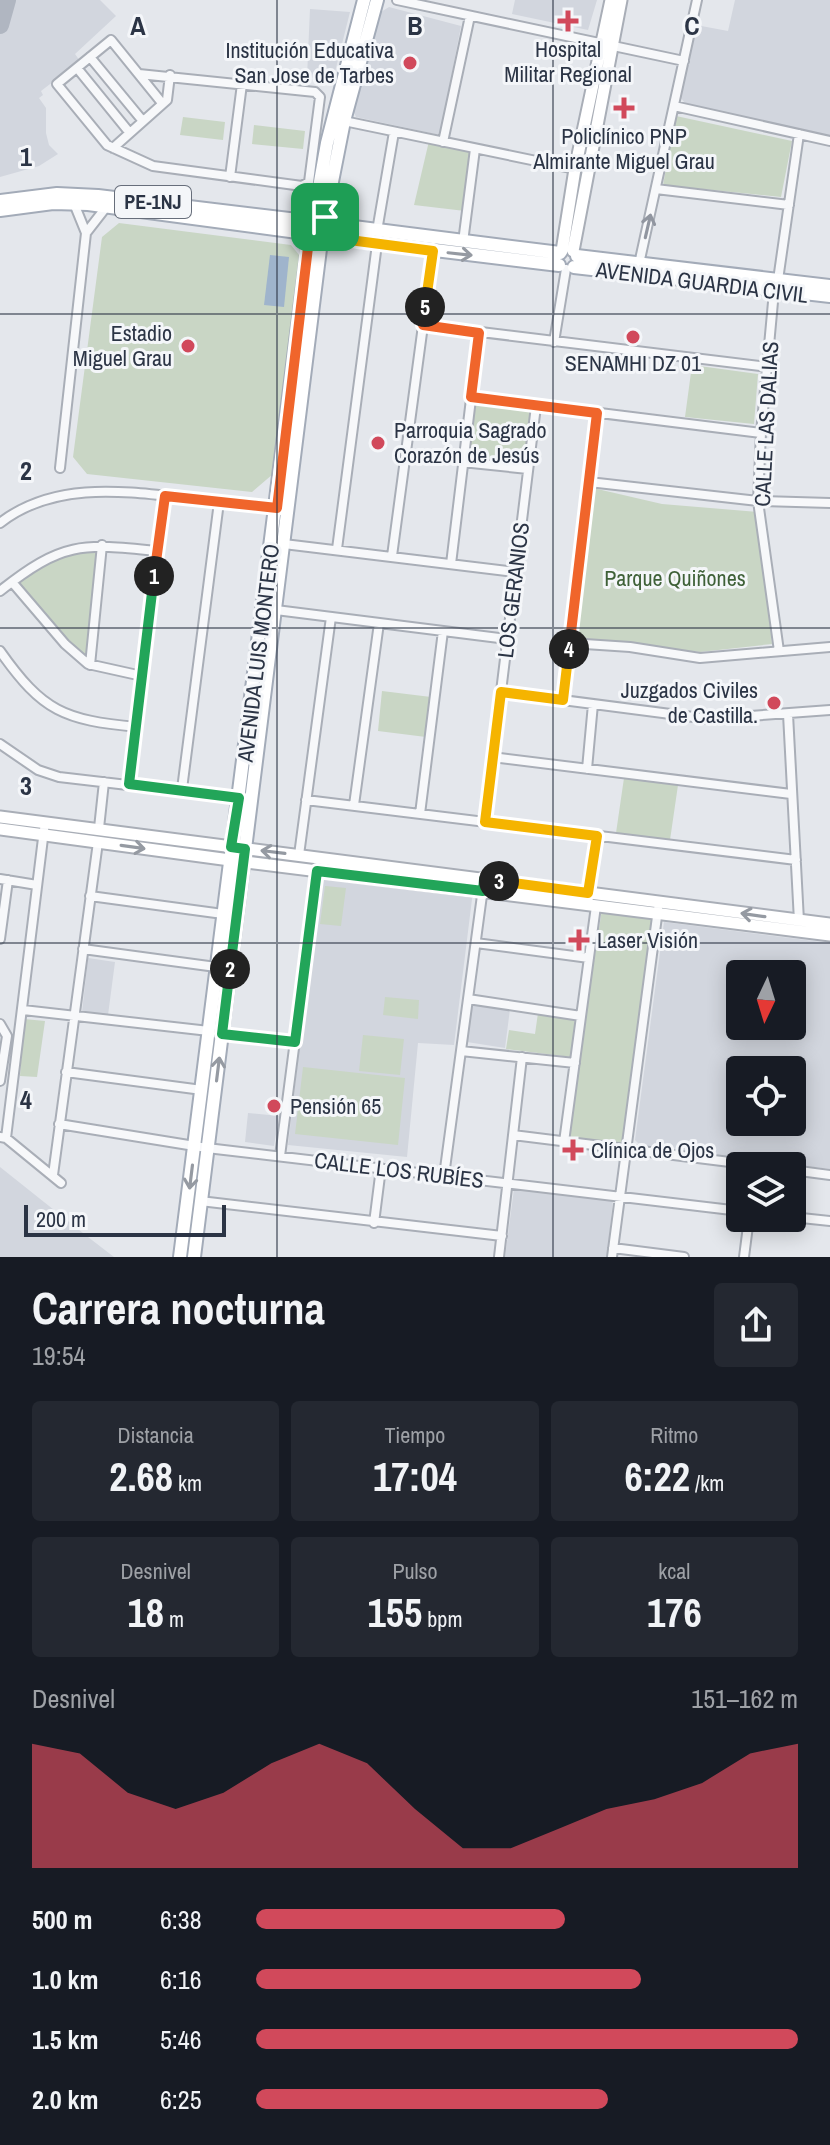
<!DOCTYPE html>
<html lang="es">
<meta charset="utf-8">
<style>
body{margin:0;font-family:"Archivo Narrow",sans-serif;background:#242831;color:#f1f3f6;height:100vh;display:flex;flex-direction:column;font-size:30px;white-space:nowrap}
*{box-sizing:border-box;margin:0}
p{font-size:26px;color:#9ea1a6}
.icon{flex:none;width:44px;height:44px;fill:none;stroke:currentColor;stroke-width:2;stroke-linecap:round;stroke-linejoin:round}
.map{position:relative;height:1257px;overflow:hidden}
.panel{display:flex;flex-direction:column;background:#171b24;flex:1}
.panel>*{flex:none}
.needle{width:52px;rotate:184deg}
.buttons{position:absolute;left:726px;top:960px;display:grid;gap:16px}
.buttons a{display:grid;place-items:center;width:80px;height:80px;border-radius:8px;background:#171b24;box-shadow:0 4px 20px #0003;font-size:40px}
.scale{position:absolute;left:24px;bottom:20px;width:202px;box-sizing:border-box;padding-left:8px;border:4px solid #2b3445;border-top:0;font-size:22px;line-height:28px;white-space:nowrap;color:#2b3445;-webkit-text-stroke:6px #f4f6f9;paint-order:stroke}
.pin{position:absolute;display:grid;place-items:center;width:68px;height:68px;color:#fff;margin:-34px;border-radius:16px;box-shadow:0 4px 12px #0006}
.km{position:absolute;width:40px;height:40px;margin:-20px;border-radius:50%;background:#222;color:#fff;font-size:22px;line-height:40px;text-align:center}
.round{display:grid;place-items:center;flex:none;width:84px;height:84px;border-radius:8px;background:#242831}
.headline{display:flex;align-items:center;justify-content:space-between;height:136px;padding:0 32px}
h1{font-size:44px;font-weight:700;line-height:60px}
.figures{display:grid;grid-template-columns:repeat(3,1fr);gap:12px;height:136px;padding:8px 32px}
.figures div{display:grid;align-content:center;border-radius:8px;background:#242831;text-align:center}
.figures b{font-size:40px;font-weight:700}
.figures small{font-size:22px;font-weight:400}
.figures p{font-size:22px}
.chart{height:224px;padding:16px 32px}
.chart p{display:flex;justify-content:space-between}
.chart svg{width:100%;height:144px;margin-top:8px;fill:#d1495b;opacity:.7}
ul{padding:0 32px;list-style:none;font-size:26px}
li{display:grid;grid-template-columns:128px 96px 1fr;align-items:center;height:60px}
li i{height:20px;border-radius:10px;background:#d1495b}
.map>svg:first-child{display:block}
.built{fill:#d2d6de;fill-rule:evenodd}
.green{fill:#c9d6c5}
.water{fill:#9fb4cc}
.lines{fill:none;stroke-linecap:round;stroke-linejoin:round}
.taxiway{stroke:#b0b6c1;stroke-width:18}
.minor-casing{stroke:#a9aeb7;stroke-width:12}
.secondary-casing{stroke:#a9aeb7;stroke-width:15}
.primary-casing{stroke:#a3abb8;stroke-width:16}
.minor{stroke:#f7f8fa;stroke-width:8}
.secondary{stroke:#fff;stroke-width:11}
.primary{stroke:#fff;stroke-width:12}
.oneway{stroke:#9196a0}
.oneway2{stroke:#959aa2}
.split-1-casing{stroke:#fff;stroke-width:16}
.split-2-casing{stroke:#fff;stroke-width:16}
.split-3-casing{stroke:#fff;stroke-width:16}
.split-4-casing{stroke:#fff;stroke-width:16}
.split-5-casing{stroke:#fff;stroke-width:16}
.split-6-casing{stroke:#fff;stroke-width:16}
.split-1{stroke:#f0652b;stroke-width:10}
.split-2{stroke:#22a559;stroke-width:10}
.split-3{stroke:#22a559;stroke-width:10}
.split-4{stroke:#f5b400;stroke-width:10}
.split-5{stroke:#f0652b;stroke-width:10}
.split-6{stroke:#f5b400;stroke-width:10}
.grid{fill:none;stroke:#2b3445;stroke-width:2;stroke-opacity:0.55}
.poi-dot{fill:#d1495b;stroke:#f4f6f9;stroke-width:3}
.labels{text-anchor:middle;stroke-width:6;stroke-linejoin:round;paint-order:stroke}
.shield{fill:#f4f6f9;stroke:#676e7b;stroke-width:2}
.shield-label{font-size:20px;font-weight:bold;fill:#2b3445}
.poi-label{font-size:22px;fill:#2b3445;stroke:#f4f6f9;text-anchor:start}
.street-label{font-size:22px;fill:#2b3445;stroke:#f4f6f9}
.park-label{font-size:22px;fill:#3f6138;stroke:#f4f6f9}
.grid-label{font-size:26px;text-anchor:middle;font-weight:bold;fill:#2b3445;stroke:#f4f6f9;stroke-width:6;stroke-linejoin:round;paint-order:stroke}
</style>
<div class="map">
<svg width="830" height="1257" viewBox="0 0 830 1257">
<rect width="100%" height="100%" fill="#e4e7ec"/>
<path class="built" d="M0 0H100L116 16 75 54 80 61 41 91 43 95 39 98 46 108V133L49 145 58 154 39 166 0 177Z
M515 0H597L588 30 512 14Z
M735 0H830V137L685 103 681 98 696 25 728 31Z
M389 7 461 26 440 135 356 117 353 110 381 12Z
M310 9 350 12 333 80 307 77Z
M320 873 473 891 454 1045 418 1043 407 1157 288 1145Z
M664 922 830 943V1169L640 1145 635 1140ZM740 974H792V1026H740ZM740 1070H792V1122H740Z
M88 958 115 962 108 1015 82 1012Z
M472 1002 510 1009 505 1048 467 1042Z
M248 1113 279 1116 274 1146 245 1142Z
M0 1167 88 1237 114 1257H0Z
M514 1189 613 1200 607 1257H505Z"/>
<path class="green" d="M676 116 792 141 781 197 663 185Z
M183 117 225 122 223 140 180 135Z
M254 125 305 131 303 149 252 144Z
M429 141 472 150 465 211 414 205Z
M119 223 291 245 300 256 273 474 252 492 87 474 73 457 102 237Z
M692 365 758 374 754 424 685 417Z
M474 402 533 410 526 467 466 460Z
M593 488 662 504 758 512 772 644 700 652 575 638Z
M98 545 85 662 12 582 45 559Z
M382 691 431 697 426 737 378 731Z
M624 778 678 785 670 840 616 833Z
M325 886 346 888 341 926 320 924Z
M602 909 652 917 622 1147 567 1138Z
M385 997 419 1000 418 1019 383 1015Z
M538 1013 575 1018 571 1057 506 1049 509 1030 535 1034Z
M24 1019 45 1021 37 1077 20 1076Z
M363 1035 404 1039 400 1075 359 1071Z
M303 1067 405 1078 398 1145 295 1134Z"/>
<path class="water" d="M270 255 289 257 284 307 264 305Z"/>
<g class="lines">
<path class="taxiway" d="M0 25 7 0"/>
<defs>
<path id="minor" d="M397 0 684 61
M90 57 142 120
M77 68 129 132
M139 74 315 92 320 97 309 182 302 186 153 166 107 145 57 84 111 40 162 103
M674 106 830 141
M344 121 575 169
M443 142 470 16
M113 148 167 100 170 75
M230 177 242 84
M656 189 789 205
M73 201 86 233
M377 231 394 132
M463 242 475 149
M639 264 697 0
M778 280 799 134
M774 291 761 433 758 501 779 651
M423 325 768 367
M554 342 566 269
M471 397 761 433
M462 462 528 469
M60 468 86 233 107 206
M589 482 758 501 830 503
M0 523C54 481 123 491 186 498 217 502 249 505 280 508
M284 544 515 572
M337 549 377 244
M392 556 433 251
M451 564 479 333
M12 582 65 644 88 664 142 676
M0 591C62 542 81 543 157 551
M276 610 507 639
M570 643 630 647 700 658 830 647
M0 651C43 712 64 720 137 727
M90 665 102 545
M501 692 709 719 830 710
M563 700 597 413
M788 714 799 921
M0 744 38 770 59 777 239 798
M492 757 791 794
M587 769 593 704
M129 784 165 496
M182 789 219 502
M306 800 796 860
M354 805 379 623
M420 814 443 631
M485 822 536 406
M99 828 104 782
M299 855 331 617
M0 879 37 885
M588 893 597 836
M90 896 223 914
M0 939 8 880
M476 943 589 958
M83 949 216 967
M468 999 581 1016
M23 1010 209 1031
M0 1024 7 1036 0 1081
M222 1034 295 1042
M461 1051 575 1063
M66 1072 202 1090
M59 1124 207 1148 740 1211
M513 1135 762 1166
M0 1137 6 1138 61 1183
M6 1138 45 822
M564 1142 596 906
M280 1156 317 871
M792 1170 830 1175
M53 1175 98 842
M444 1176 483 888
M200 1201 502 1236
M792 1217 830 1221
M374 1223 381 1168
M613 1248 684 1257
M499 1257 522 1057
M612 1257 658 909
M744 1257 749 1218"/>
<path id="secondary" d="M562 251 575 169 611 0
M573 251 621 0
M0 817 830 924
M0 829 230 860 830 935"/>
<path id="primary" d="M0 201 57 194 98 196 306 221
M0 210 53 203 88 204 305 233
M314 215 327 143 364 0
M325 217 344 121 377 0
M330 224 560 253
M327 237 559 265
M577 256 830 286
M574 267 830 296
M180 1257 309 239
M194 1257 321 241"/>
</defs>
<use href="#minor" class="minor-casing"/>
<use href="#secondary" class="secondary-casing"/>
<use href="#primary" class="primary-casing"/>
<use href="#minor" class="minor"/>
<use href="#secondary" class="secondary"/>
<use href="#primary" class="primary"/>
</g>
<defs><path id="oneway-shaft" d="M-6 0H5M1.5-3L5.5 0L1.5 3" fill="none" stroke-width="1.6" stroke-linecap="round" stroke-linejoin="round" transform="scale(2)"/></defs>
<use class="oneway" href="#oneway-shaft" transform="translate(648 226) rotate(-77)"/>
<g class="oneway2">
<use href="#oneway-shaft" transform="translate(460 254) rotate(6)"/>
<use href="#oneway-shaft" transform="translate(133 847) rotate(8)"/>
<use href="#oneway-shaft" transform="translate(273 852) rotate(-173)"/>
<use href="#oneway-shaft" transform="translate(753 915) rotate(-172)"/>
<use href="#oneway-shaft" transform="translate(218 1069) rotate(-83)"/>
<use href="#oneway-shaft" transform="translate(191 1177) rotate(97)"/>
</g>
<g class="lines">
<defs>
<path id="split-1" d="M154 576 165 496 277 508 309 239 305 233 304 225 314 215 325 217"/>
<path id="split-2" d="M154 576 129 784 239 798 231 847 245 849 230 969"/>
<path id="split-3" d="M230 969 222 1034 295 1042 317 871 483 891 484 879 499 881"/>
<path id="split-4" d="M499 881 588 893 597 836 485 822 501 692 563 700 569 649"/>
<path id="split-5" d="M425 307 423 325 479 333 471 397 597 413 569 649"/>
<path id="split-6" d="M325 217 331 229 327 237 433 251 425 307"/>
</defs>
<use href="#split-1" class="split-1-casing"/>
<use href="#split-2" class="split-2-casing"/>
<use href="#split-3" class="split-3-casing"/>
<use href="#split-4" class="split-4-casing"/>
<use href="#split-5" class="split-5-casing"/>
<use href="#split-6" class="split-6-casing"/>
<use href="#split-1" class="split-1"/>
<use href="#split-2" class="split-2"/>
<use href="#split-3" class="split-3"/>
<use href="#split-4" class="split-4"/>
<use href="#split-5" class="split-5"/>
<use href="#split-6" class="split-6"/>
</g>
<path class="grid" d="M277 0V1257M553 0V1257M0 314H830M0 628H830M0 943H830"/>
<g class="poi-dot">
<path d="M564 9h8v8h8v8h-8v8h-8v-8h-8v-8h8z"/>
<circle cx="410" cy="63" r="8"/>
<path d="M620 96h8v8h8v8h-8v8h-8v-8h-8v-8h8z"/>
<circle cx="633" cy="337" r="8"/>
<circle cx="188" cy="346" r="8"/>
<circle cx="378" cy="443" r="8"/>
<circle cx="774" cy="703" r="8"/>
<path d="M575 928h8v8h8v8h-8v8h-8v-8h-8v-8h8z"/>
<circle cx="274" cy="1106" r="8"/>
<path d="M569 1138h8v8h8v8h-8v8h-8v-8h-8v-8h8z"/>
</g>
<g class="labels">
<rect class="shield" x="115" y="186" width="76" height="32" rx="6"/>
<g class="shield-label">
<text x="153" y="209">PE-1NJ</text>
</g>
<g class="poi-label">
<text x="568" y="57" text-anchor="middle">Hospital<tspan x="568" dy="25">Militar Regional</tspan></text>
<text x="394" y="58" text-anchor="end">Institución Educativa<tspan x="394" dy="25">San Jose de Tarbes</tspan></text>
<text x="624" y="144" text-anchor="middle">Policlínico PNP<tspan x="624" dy="25">Almirante Miguel Grau</tspan></text>
<text x="172" y="341" text-anchor="end">Estadio<tspan x="172" dy="25">Miguel Grau</tspan></text>
<text x="633" y="371" text-anchor="middle">SENAMHI DZ 01</text>
<text x="394" y="438">Parroquia Sagrado<tspan x="394" dy="25">Corazón de Jesús</tspan></text>
<text x="758" y="698" text-anchor="end">Juzgados Civiles<tspan x="758" dy="25">de Castilla.</tspan></text>
<text x="597" y="948">Laser Visión</text>
<text x="290" y="1114">Pensión 65</text>
<text x="591" y="1158">Clínica de Ojos</text>
</g>
<g class="street-label">
<text transform="translate(702 282) rotate(7)" y="8">AVENIDA GUARDIA CIVIL</text>
<text transform="translate(766 424) rotate(-87)" y="8">CALLE LAS DALIAS</text>
<text transform="translate(513 590) rotate(-83)" y="8">LOS GERANIOS</text>
<text transform="translate(258 653) rotate(-83)" y="8">AVENIDA LUIS MONTERO</text>
<text transform="translate(399 1170) rotate(7)" y="8">CALLE LOS RUBÍES</text>
</g>
<g class="park-label">
<text x="675" y="586">Parque Quiñones</text>
</g>
</g>
<g class="grid-label">
<text x="138" y="35">A</text>
<text x="415" y="35">B</text>
<text x="692" y="35">C</text>
<text x="26" y="166">1</text>
<text x="26" y="480">2</text>
<text x="26" y="795">3</text>
<text x="26" y="1109">4</text>
</g>
</svg>
<div class="buttons">
<a><svg class="needle" viewBox="-14 -14 28 28"><path d="M0-13l5 13h-10z" fill="#e53935"/><path d="M0 13l5-13h-10z" fill="#9ea1a6"/></svg></a>
<a><svg class="icon" aria-label="locate" viewBox="0 0 24 24"><circle cx="12" cy="12" r="6"/><path d="M12 2v4M12 18v4M2 12h4M18 12h4"/></svg></a>
<a><svg class="icon" aria-label="layers" viewBox="0 0 24 24"><path d="M12 4l9 5-9 5-9-5zM3 14l9 5 9-5"/></svg></a>
</div>
<div class="scale">200 m</div>
<div class="pin" style="left:325px;top:217px;background:#1e9e55"><svg class="icon" aria-label="arrive" viewBox="0 0 24 24"><path d="M6 21V4h12l-3 4 3 4H6"/></svg></div>
<b class="km" style="left:154px;top:576px">1</b>
<b class="km" style="left:230px;top:969px">2</b>
<b class="km" style="left:499px;top:881px">3</b>
<b class="km" style="left:569px;top:649px">4</b>
<b class="km" style="left:425px;top:307px">5</b>
</div>
<section class="panel">
<div class="headline"><div><h1>Carrera nocturna</h1><p>19:54</p></div><a class="round"><svg class="icon" aria-label="share" viewBox="0 0 24 24"><path d="M12 15V3M7 8l5-5 5 5M5 13v7h14v-7"/></svg></a></div>
<div class="figures">
<div><p>Distancia</p><b>2.68<small> km</small></b></div>
<div><p>Tiempo</p><b>17:04</b></div>
<div><p>Ritmo</p><b>6:22<small> /km</small></b></div>
</div>
<div class="figures">
<div><p>Desnivel</p><b>18<small> m</small></b></div>
<div><p>Pulso</p><b>155<small> bpm</small></b></div>
<div><p>kcal</p><b>176</b></div>
</div>
<div class="chart"><p><span>Desnivel</span>151–162 m</p>
<svg viewBox="0 0 160 44" preserveAspectRatio="none"><path d="M0 44V6L10 9L20 21L30 26L40 21L50 12L60 6L70 12L80 26L90 38L100 38L110 32L120 26L130 23L140 18L150 9L160 6V44z"/></svg>
</div>
<ul>
<li><b>500 m</b>6:38<i style="width:57%"></i></li>
<li><b>1.0 km</b>6:16<i style="width:71%"></i></li>
<li><b>1.5 km</b>5:46<i style="width:100%"></i></li>
<li><b>2.0 km</b>6:25<i style="width:65%"></i></li>
</ul>
</section>
